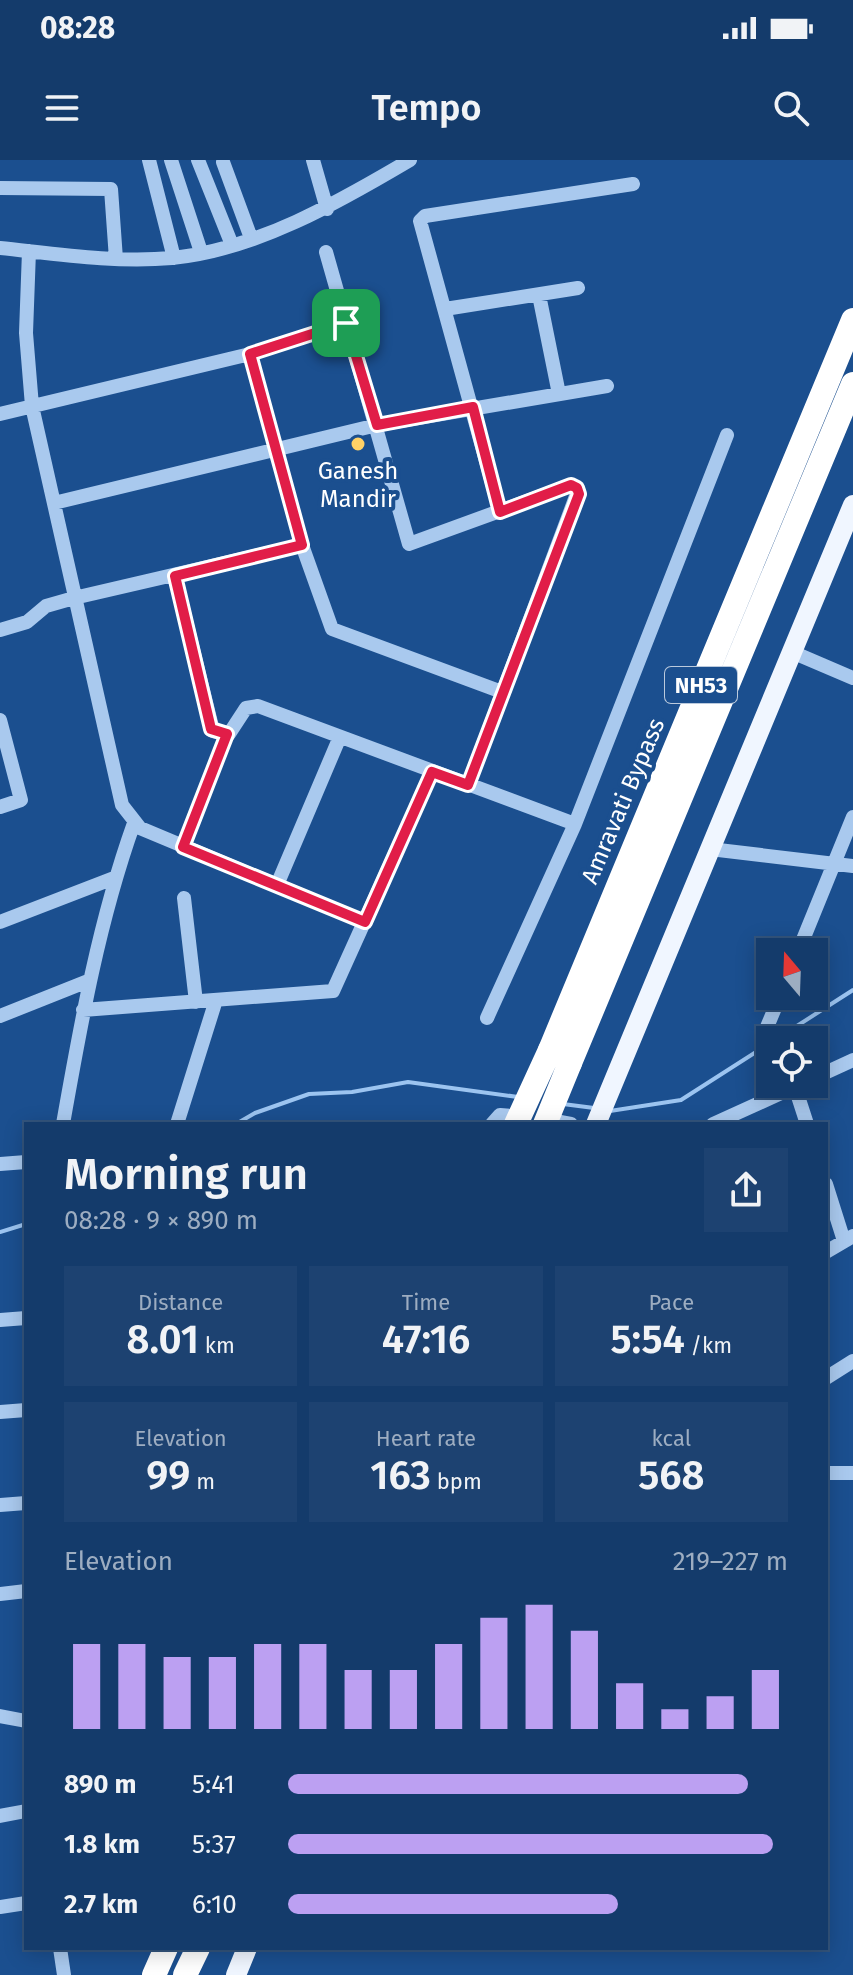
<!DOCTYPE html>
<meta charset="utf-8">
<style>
body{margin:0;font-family:"Fira Sans",sans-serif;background:#1d4271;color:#f1f3f6;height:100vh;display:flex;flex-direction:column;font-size:30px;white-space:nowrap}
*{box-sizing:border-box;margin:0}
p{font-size:26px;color:#9dadc1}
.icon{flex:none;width:44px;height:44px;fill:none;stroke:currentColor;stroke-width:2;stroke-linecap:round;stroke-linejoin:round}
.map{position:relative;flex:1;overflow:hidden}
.side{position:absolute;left:24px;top:962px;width:804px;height:828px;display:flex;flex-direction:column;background:#143b6b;border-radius:0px;box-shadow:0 4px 20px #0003,0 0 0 2px #33557e}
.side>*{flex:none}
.needle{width:52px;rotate:341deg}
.tools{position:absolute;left:756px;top:778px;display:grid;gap:16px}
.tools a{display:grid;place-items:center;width:72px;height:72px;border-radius:0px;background:#143b6b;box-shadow:0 4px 20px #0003,0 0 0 2px #33557e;font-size:40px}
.pin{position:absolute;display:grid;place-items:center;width:68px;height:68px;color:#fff;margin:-34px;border-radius:16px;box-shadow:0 4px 12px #0006}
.round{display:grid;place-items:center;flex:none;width:84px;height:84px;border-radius:0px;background:#1d4271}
.summary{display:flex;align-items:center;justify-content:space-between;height:136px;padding:0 40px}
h1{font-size:44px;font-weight:600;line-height:60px}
.figures{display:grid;grid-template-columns:repeat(3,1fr);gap:12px;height:136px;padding:8px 40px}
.figures div{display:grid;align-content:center;border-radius:0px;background:#1d4271;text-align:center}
.figures b{font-size:40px;font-weight:600}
.figures small{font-size:22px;font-weight:400}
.figures p{font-size:22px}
.chart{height:224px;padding:16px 40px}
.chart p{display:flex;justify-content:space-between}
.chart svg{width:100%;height:144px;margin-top:8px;stroke:#bca0f2;stroke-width:6}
ul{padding:0 40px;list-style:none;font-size:26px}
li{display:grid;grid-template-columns:128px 96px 1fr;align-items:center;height:60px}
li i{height:20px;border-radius:10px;background:#bca0f2}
.status{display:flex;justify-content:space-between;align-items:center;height:56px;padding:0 40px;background:#143b6b;direction:ltr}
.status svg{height:22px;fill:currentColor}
header{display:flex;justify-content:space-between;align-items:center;height:104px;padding:0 40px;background:#143b6b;font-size:36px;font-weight:600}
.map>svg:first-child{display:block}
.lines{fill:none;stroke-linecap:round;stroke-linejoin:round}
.stream{stroke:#9cc4f0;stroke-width:4}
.minor{stroke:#a9c9ee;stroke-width:14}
.major{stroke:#f0f6ff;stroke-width:20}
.highway{stroke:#fff;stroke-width:24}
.highway-bridge{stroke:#fff;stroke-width:24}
.route-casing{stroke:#fff;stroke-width:16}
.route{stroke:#e11d48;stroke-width:10}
.poi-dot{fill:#ffd166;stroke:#1b4f8f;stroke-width:3}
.labels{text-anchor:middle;stroke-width:8;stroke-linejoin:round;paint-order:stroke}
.shield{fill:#1b4f8f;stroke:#bbcadd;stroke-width:2}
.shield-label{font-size:22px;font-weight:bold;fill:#fff}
.poi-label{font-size:24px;fill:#fff;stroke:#1b4f8f}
.street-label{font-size:24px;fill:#fff;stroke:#1b4f8f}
</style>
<div class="status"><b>08:28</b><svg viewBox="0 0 49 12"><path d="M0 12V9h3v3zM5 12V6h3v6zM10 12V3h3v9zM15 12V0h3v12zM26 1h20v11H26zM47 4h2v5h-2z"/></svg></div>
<header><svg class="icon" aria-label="menu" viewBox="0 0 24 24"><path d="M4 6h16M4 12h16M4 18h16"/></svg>Tempo<svg class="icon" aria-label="search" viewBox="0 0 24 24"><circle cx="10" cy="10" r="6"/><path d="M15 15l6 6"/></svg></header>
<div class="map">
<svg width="853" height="1815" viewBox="0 0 853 1815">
<rect width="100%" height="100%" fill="#1b4f8f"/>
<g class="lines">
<path class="stream" d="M775 880 853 830
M563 944 594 948
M610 951 681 940 770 883
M236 964 255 953 309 934 352 932 408 922 518 937
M0 1072 26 1064"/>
<path class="minor" d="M149 0 174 98
M171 0 201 92
M198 0 232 85
M313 0 327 49
M223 2 251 78
M0 28 111 29 116 99
M0 88C57 94 115 103 172 98 256 90 339 42 410 0
M29 91 26 173 32 246 122 645 140 668 365 762
M326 92 409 384 571 325 578 331 468 625
M539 135 559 234
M445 149 578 128
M0 254 250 194 346 163
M54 343 377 265 607 226
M500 352 420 61 425 56 633 24
M302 385 332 469 502 532
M175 416 213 571 229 574 246 548 258 546 575 664
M0 470 27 462 46 446 74 438 302 385 250 194
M792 492 853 518
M0 560 21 640 0 647
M183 687 227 574
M710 689 853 706
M277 725 339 579
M184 738 196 842
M0 762 114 718
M798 792 853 657
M83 850 333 831 432 612
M0 856 88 821
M487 858 575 664 727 275
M767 867 780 836
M814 918 853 900
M795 927 807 964
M544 959 571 964
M63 964C81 862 99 761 134 663
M177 964 216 840
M492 964 500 955 523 957
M713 964 801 924
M0 1004 26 1002
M826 1024 844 1081
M826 1092 853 1076
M0 1160 26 1158
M826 1218 853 1201
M0 1252 26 1250
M826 1313H853
M0 1345 26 1343
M0 1434 26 1431
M0 1556 26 1561
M0 1656 26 1651
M0 1747 26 1743
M60 1788 64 1815"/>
<path class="major" d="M596 964 853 345
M236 1815 247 1788"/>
<path class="highway" d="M550 890 853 160
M570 903 853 224
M154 1815 166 1788
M185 1815 198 1788"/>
<path class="highway-bridge" d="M516 964 550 890
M545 964 570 903"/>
</g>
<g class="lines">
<defs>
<path id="route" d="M346 163 377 265 473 247 500 352 571 325 577 328 579 334 468 625 432 612 365 762 183 687 227 574 211 569 175 416 302 385 250 194Z"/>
</defs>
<use href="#route" class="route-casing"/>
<use href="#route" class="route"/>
</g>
<circle class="poi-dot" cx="358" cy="284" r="8"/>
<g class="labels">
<rect class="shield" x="665" y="507" width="72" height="36" rx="6"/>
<g class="shield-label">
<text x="701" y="533">NH53</text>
</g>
<g class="poi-label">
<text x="358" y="319">Ganesh<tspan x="358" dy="28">Mandir</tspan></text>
</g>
<g class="street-label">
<text transform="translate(623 641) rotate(-67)" y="8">Amravati Bypass</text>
</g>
</g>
</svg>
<div class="tools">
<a><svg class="needle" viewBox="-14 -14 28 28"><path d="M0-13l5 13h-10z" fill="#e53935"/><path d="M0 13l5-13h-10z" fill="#9dadc1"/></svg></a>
<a><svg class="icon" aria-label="locate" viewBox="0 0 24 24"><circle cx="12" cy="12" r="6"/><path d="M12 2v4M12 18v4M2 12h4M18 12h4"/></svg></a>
</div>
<div class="pin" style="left:346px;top:163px;background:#1e9e55"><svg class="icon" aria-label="arrive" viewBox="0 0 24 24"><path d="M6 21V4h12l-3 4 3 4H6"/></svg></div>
<section class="side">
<div class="summary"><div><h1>Morning run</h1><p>08:28 · 9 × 890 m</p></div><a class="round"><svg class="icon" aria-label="share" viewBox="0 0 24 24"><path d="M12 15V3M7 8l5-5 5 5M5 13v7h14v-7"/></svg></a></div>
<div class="figures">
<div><p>Distance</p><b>8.01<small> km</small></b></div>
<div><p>Time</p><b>47:16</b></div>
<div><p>Pace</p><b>5:54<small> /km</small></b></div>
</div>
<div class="figures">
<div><p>Elevation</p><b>99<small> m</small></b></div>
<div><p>Heart rate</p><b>163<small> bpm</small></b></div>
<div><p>kcal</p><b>568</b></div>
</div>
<div class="chart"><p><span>Elevation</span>219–227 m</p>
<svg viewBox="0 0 160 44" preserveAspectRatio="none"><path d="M5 44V18M15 44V18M25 44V22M35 44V22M45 44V18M55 44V18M65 44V26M75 44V26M85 44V18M95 44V10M105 44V6M115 44V14M125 44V30M135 44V38M145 44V34M155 44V26"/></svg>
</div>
<ul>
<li><b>890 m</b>5:41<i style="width:92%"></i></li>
<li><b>1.8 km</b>5:37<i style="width:97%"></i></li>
<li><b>2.7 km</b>6:10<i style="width:66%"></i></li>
</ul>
</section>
</div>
